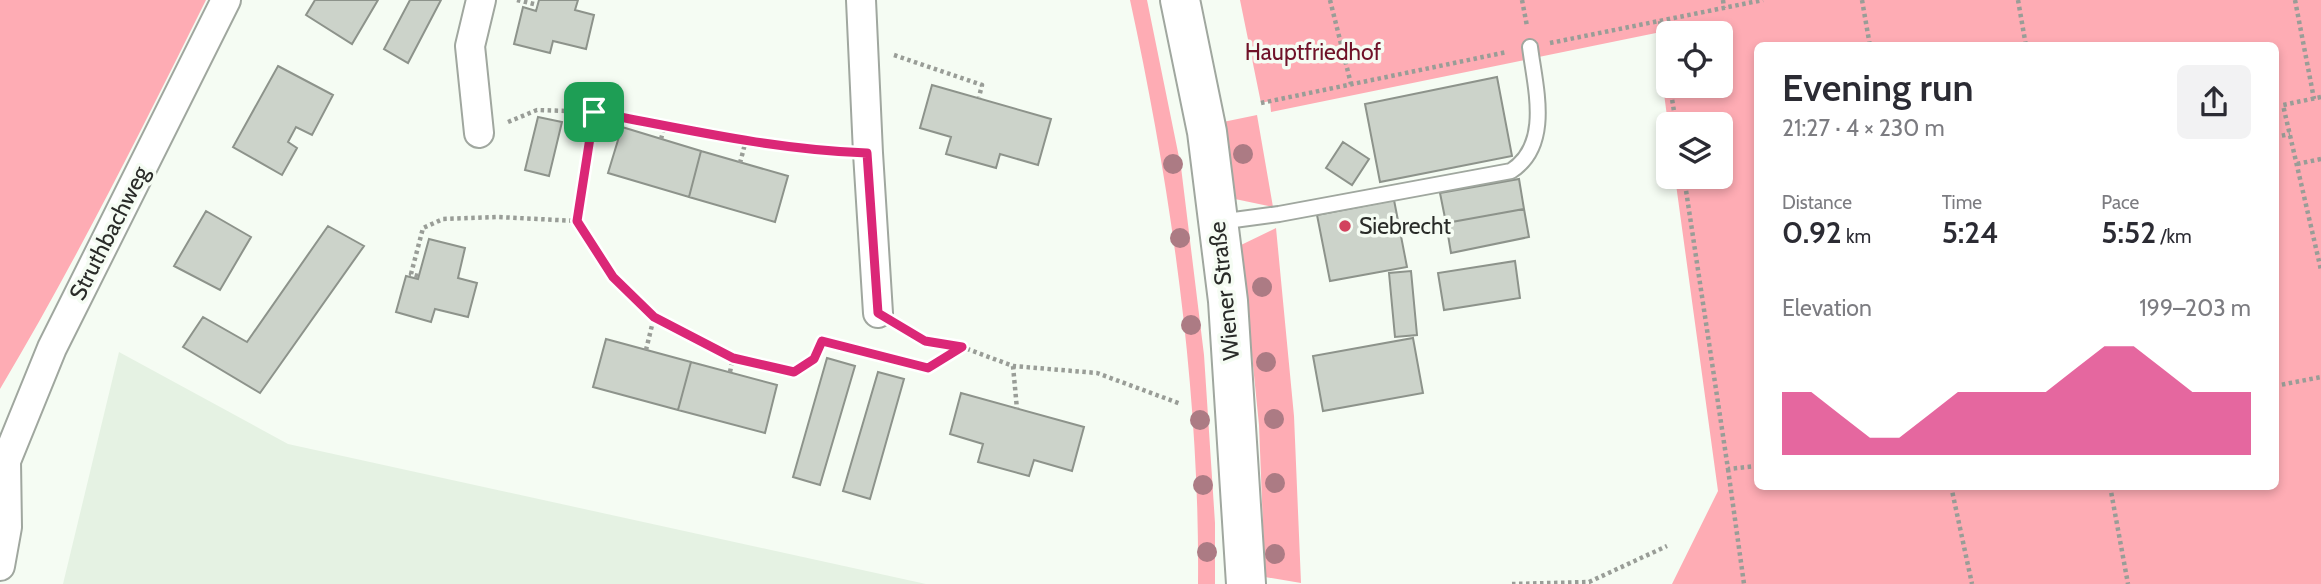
<!DOCTYPE html>
<meta charset="utf-8">
<style>
body{margin:0;font-family:Cabin,sans-serif;background:#f2f2f3;color:#2b2b33;height:100vh;display:flex;flex-direction:column;font-size:26px;white-space:nowrap}
*{box-sizing:border-box;margin:0}
p{font-size:23px;color:#7c7c81}
.icon{flex:none;width:38px;height:38px;fill:none;stroke:currentColor;stroke-width:2;stroke-linecap:round;stroke-linejoin:round}
.map{position:relative;flex:1;overflow:hidden}
.details{position:absolute;left:1754px;top:42px;width:525px;height:448px;display:flex;flex-direction:column;background:#fff;border-radius:10px;box-shadow:0 4px 10px #0003}
.details>*{flex:none}
.tools{position:absolute;left:1656px;top:21px;display:grid;gap:14px}
.tools a{display:grid;place-items:center;width:77px;height:77px;border-radius:10px;background:#fff;box-shadow:0 4px 10px #0003;font-size:35px}
.pin{position:absolute;display:grid;place-items:center;width:60px;height:60px;color:#fff;margin:-30px;border-radius:14px;box-shadow:0 4px 10px #0006}
.round{display:grid;place-items:center;flex:none;width:74px;height:74px;border-radius:10px;background:#f2f2f3}
.summary{display:flex;align-items:center;justify-content:space-between;height:119px;padding:0 28px}
h1{font-size:38px;font-weight:600;line-height:52px}
.stats{display:grid;grid-template-columns:repeat(3,1fr);gap:10px;height:119px;padding:7px 28px}
.stats div{display:grid;align-content:center}
.stats b{font-size:30px;font-weight:600}
.stats small{font-size:19px;font-weight:400}
.stats p{font-size:19px}
.chart{height:196px;padding:14px 28px}
.chart p{display:flex;justify-content:space-between}
.chart svg{width:100%;height:126px;margin-top:7px;fill:#db2777;opacity:.7}
.map>svg:first-child{display:block}
.built{fill:#e5f2e3}
.green{fill:#feacb4;fill-rule:evenodd}
.building{fill:#ccd3ca;stroke:#8d938b;stroke-width:2}
.lines{fill:none;stroke-linecap:round;stroke-linejoin:round}
.lane-casing{stroke:#a0a79f;stroke-width:18}
.street-casing{stroke:#a0a79f;stroke-width:32}
.secondary-casing{stroke:#a0a79f;stroke-width:42}
.path{stroke:#999d97;stroke-width:4.5;stroke-dasharray:3.5 3.5;stroke-linecap:butt}
.lane{stroke:#fff;stroke-width:14}
.street{stroke:#fff;stroke-width:28}
.secondary{stroke:#fff;stroke-width:38}
.tree{fill:#ac7b84}
.route-casing{stroke:#fff;stroke-width:14}
.route{stroke:#db2777;stroke-width:9}
.poi-dot{fill:#d2415e;stroke:#f5fcf3;stroke-width:2.5}
.labels{text-anchor:middle;stroke-width:7;stroke-linejoin:round;paint-order:stroke}
.park-label{font-size:23px;fill:#701229;stroke:#f5fcf3}
.poi-label{font-size:23px;fill:#292b28;stroke:#f5fcf3;text-anchor:start}
.street-label{font-size:23px;fill:#292b28;stroke:#f5fcf3}
</style>
<div class="map">
<svg width="2321" height="584" viewBox="0 0 2321 584">
<rect width="100%" height="100%" fill="#f5fcf3"/>
<path class="built" d="M119 352 288 444 926 584H63Z"/>
<path class="green" d="M0 0H206C141 131 75 263 0 389Z
M1130 0H1147L1181 167 1204 355 1215 523V584H1198C1200 391 1171 188 1130 0Z
M1240 0H2321V584H1672L1718 491 1675 177H1720V124H1668L1656 33 1271 112 1270 101 1261 103ZM1668 33H1720V86H1668ZM1757 46H2275V486H1757Z
M1257 115 1273 207 1235 199 1223 122Z
M1276 228 1294 416 1301 583 1265 577 1259 425 1241 245Z"/>
<path class="building" d="M315 0H378L352 44 306 15Z
M410 0H441L408 63 384 49Z
M539 0H578L575 10 594 15 586 49 553 41 550 53 514 44 523 7 536 11Z
M278 66 333 95 312 135 296 127 288 142 297 148 282 175 233 147Z
M1497 77 1512 156 1380 182 1365 104Z
M932 85 1051 119 1038 165 1000 154 996 168 946 154 951 137 920 128Z
M538 117 562 122 549 176 525 170Z
M622 127 701 151 689 197 608 173Z
M1343 142 1369 159 1352 185 1326 168Z
M701 151 788 176 775 222 689 197Z
M1519 179 1524 209 1446 223 1440 193Z
M1394 200 1407 267 1330 281 1317 215Z
M1524 209 1529 237 1451 253 1446 223Z
M206 211 251 237 220 290 174 266Z
M328 226 364 246 260 393 183 347 203 317 247 342Z
M429 239 465 248 458 278 477 283 468 317 435 309 431 322 396 312 406 276 418 279Z
M1515 261 1520 298 1444 310 1438 273Z
M1411 271 1417 335 1395 337 1389 273Z
M1413 338 1423 393 1323 411 1313 356Z
M606 339 691 362 678 410 593 387Z
M827 358 855 366 820 485 793 477Z
M691 362 777 385 765 433 678 410Z
M878 372 904 379 870 499 843 491Z
M961 393 1084 427 1072 471 1034 460 1029 476 978 462 983 444 950 434Z"/>
<g class="lines">
<defs>
<path id="lane" d="M1219 222 1279 214 1511 171C1552 145 1535 87 1530 47"/>
<path id="street" d="M861 0 868 153 878 313
M479 133 470 46 481 0
M0 469 6 461 52 348 226 0
M0 566 7 527 6 461"/>
<path id="secondary" d="M1180 0 1207 132 1228 301 1246 584"/>
</defs>
<use href="#lane" class="lane-casing"/>
<use href="#street" class="street-casing"/>
<use href="#secondary" class="secondary-casing"/>
<path class="path" d="M517 0 538 5
M1330 0 1351 84
M1522 0 1527 26
M1723 0 1724 8
M1862 0 1870 46
M2018 0 2026 46
M2295 0 2314 99
M1660 21 1668 71
M1550 43 1763 0
M894 55 982 85 979 97
M1670 86 1676 124
M2321 97 2283 105 2321 270
M1261 103 1507 52
M595 112 746 140 820 152H839
M508 122 537 110 595 112 577 221 613 277 654 317 733 357 795 372 814 359 822 342 928 368 962 347 1013 366 1097 373 1181 404
M2275 137 2290 134
M661 139 665 125
M740 163 746 140
M2297 164 2321 159
M1684 177 1728 469 1757 466
M418 276 411 274 423 228 443 219 498 217 577 221
M903 328 925 341 962 347
M646 350 654 317
M1013 366 1017 409
M730 372 733 357
M2275 386 2321 377
M1728 469 1744 584
M1951 486 1972 584
M2110 486 2128 584
M1512 584 1589 582 1667 546"/>
<use href="#lane" class="lane"/>
<use href="#street" class="street"/>
<use href="#secondary" class="secondary"/>
</g>
<g class="tree">
<circle cx="1243" cy="154" r="10"/>
<circle cx="1173" cy="164" r="10"/>
<circle cx="1180" cy="238" r="10"/>
<circle cx="1262" cy="287" r="10"/>
<circle cx="1191" cy="325" r="10"/>
<circle cx="1266" cy="362" r="10"/>
<circle cx="1274" cy="419" r="10"/>
<circle cx="1200" cy="420" r="10"/>
<circle cx="1275" cy="483" r="10"/>
<circle cx="1203" cy="485" r="10"/>
<circle cx="1207" cy="552" r="10"/>
<circle cx="1275" cy="554" r="10"/>
</g>
<g class="lines">
<defs>
<path id="route" d="M594 112C685 129 775 150 867 153L878 313 925 341 962 347 928 368 822 341 814 359 794 372 733 358 654 317 613 277 577 221Z"/>
</defs>
<use href="#route" class="route-casing"/>
<use href="#route" class="route"/>
</g>
<circle class="poi-dot" cx="1345" cy="226" r="7"/>
<g class="labels">
<g class="park-label">
<text x="1313" y="60">Hauptfriedhof</text>
</g>
<g class="poi-label">
<text x="1359" y="234">Siebrecht</text>
</g>
<g class="street-label">
<text transform="translate(109 233) rotate(-63)" y="8">Struthbachweg</text>
<text transform="translate(1224 291) rotate(-96)" y="8">Wiener Straße</text>
</g>
</g>
</svg>
<div class="tools">
<a><svg class="icon" aria-label="locate" viewBox="0 0 24 24"><circle cx="12" cy="12" r="6"/><path d="M12 2v4M12 18v4M2 12h4M18 12h4"/></svg></a>
<a><svg class="icon" aria-label="layers" viewBox="0 0 24 24"><path d="M12 4l9 5-9 5-9-5zM3 14l9 5 9-5"/></svg></a>
</div>
<div class="pin" style="left:594px;top:112px;background:#1e9e55"><svg class="icon" aria-label="arrive" viewBox="0 0 24 24"><path d="M6 21V4h12l-3 4 3 4H6"/></svg></div>
<section class="details">
<div class="summary"><div><h1>Evening run</h1><p>21:27 · 4 × 230 m</p></div><a class="round"><svg class="icon" aria-label="share" viewBox="0 0 24 24"><path d="M12 15V3M7 8l5-5 5 5M5 13v7h14v-7"/></svg></a></div>
<div class="stats">
<div><p>Distance</p><b>0.92<small> km</small></b></div>
<div><p>Time</p><b>5:24</b></div>
<div><p>Pace</p><b>5:52<small> /km</small></b></div>
</div>
<div class="chart"><p><span>Elevation</span>199–203 m</p>
<svg viewBox="0 0 160 44" preserveAspectRatio="none"><path d="M0 44V22L10 22L20 30L30 38L40 38L50 30L60 22L70 22L80 22L90 22L100 14L110 6L120 6L130 14L140 22L150 22L160 22V44z"/></svg>
</div>
</section>
</div>
